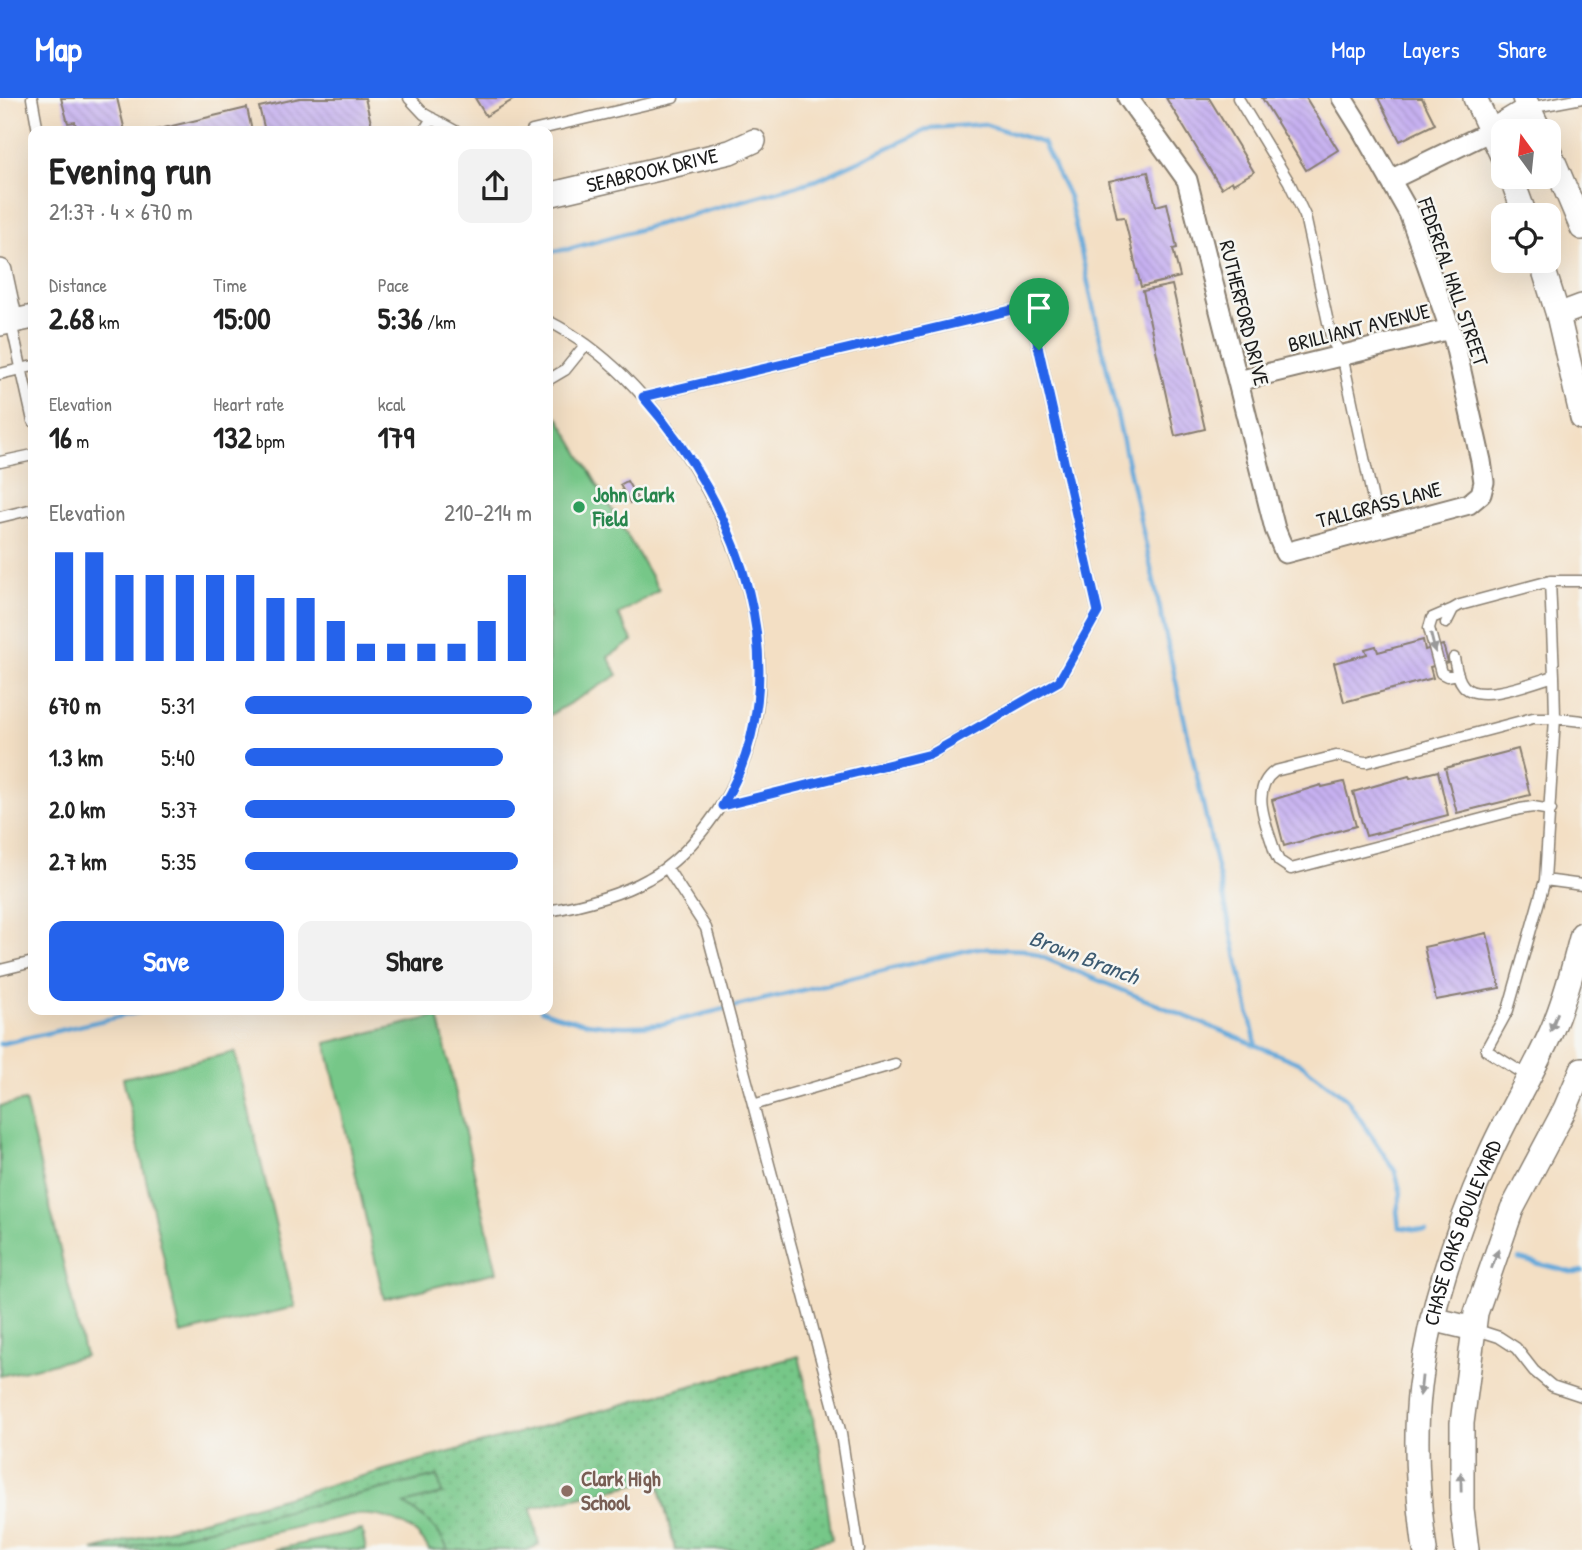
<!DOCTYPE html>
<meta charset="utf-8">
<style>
body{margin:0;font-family:"Patrick Hand",sans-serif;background:#f2f2f2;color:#222;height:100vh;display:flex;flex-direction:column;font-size:26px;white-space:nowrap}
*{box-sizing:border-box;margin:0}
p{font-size:23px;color:#767676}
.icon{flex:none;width:38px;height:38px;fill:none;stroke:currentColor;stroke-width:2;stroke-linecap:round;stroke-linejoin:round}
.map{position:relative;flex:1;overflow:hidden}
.drawer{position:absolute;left:28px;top:28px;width:525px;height:889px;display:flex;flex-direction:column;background:#fff;border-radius:14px;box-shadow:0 7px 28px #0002}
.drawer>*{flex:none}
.needle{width:46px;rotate:345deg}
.tools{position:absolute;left:1491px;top:21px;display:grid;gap:14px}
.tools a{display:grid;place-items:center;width:70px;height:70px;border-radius:14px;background:#fff;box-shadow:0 7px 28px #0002;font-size:35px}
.pin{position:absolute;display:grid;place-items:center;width:60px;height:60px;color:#fff;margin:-72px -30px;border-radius:50% 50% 50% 0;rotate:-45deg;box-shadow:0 0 7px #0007}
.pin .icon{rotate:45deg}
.round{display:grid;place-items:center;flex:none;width:74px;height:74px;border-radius:14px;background:#f2f2f2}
.overview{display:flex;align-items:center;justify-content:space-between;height:119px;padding:0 21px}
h1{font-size:38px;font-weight:800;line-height:52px}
.metrics{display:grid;grid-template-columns:repeat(3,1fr);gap:10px;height:119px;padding:7px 21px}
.metrics div{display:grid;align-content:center}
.metrics b{font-size:30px;font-weight:800}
.metrics small{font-size:19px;font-weight:400}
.metrics p{font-size:19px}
.chart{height:196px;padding:14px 21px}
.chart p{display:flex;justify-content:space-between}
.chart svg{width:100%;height:126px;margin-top:7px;stroke:#2563eb;stroke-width:6}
.primary-button{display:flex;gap:14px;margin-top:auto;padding:14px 21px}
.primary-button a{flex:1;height:80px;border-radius:14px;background:#2563eb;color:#fff;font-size:28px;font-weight:800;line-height:80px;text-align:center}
.primary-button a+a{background:#f2f2f2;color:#222}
ul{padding:0 21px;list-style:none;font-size:23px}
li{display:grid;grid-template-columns:112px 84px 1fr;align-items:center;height:52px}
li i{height:18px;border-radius:9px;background:#2563eb}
header{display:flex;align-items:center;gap:42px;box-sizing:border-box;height:98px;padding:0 35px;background:#2563eb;color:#fff}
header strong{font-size:33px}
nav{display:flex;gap:38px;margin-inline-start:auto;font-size:24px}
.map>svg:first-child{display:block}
.grass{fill:url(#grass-dots);stroke:#497252;stroke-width:2}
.pitch{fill:#76c788;stroke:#497252;stroke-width:2}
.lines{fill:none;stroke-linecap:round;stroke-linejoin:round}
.stream{stroke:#65a9da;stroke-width:4.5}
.building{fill:url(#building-back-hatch)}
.service-casing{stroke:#887e70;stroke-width:13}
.minor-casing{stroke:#887e70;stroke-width:23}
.tertiary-casing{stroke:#887e70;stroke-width:26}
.service{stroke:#fff;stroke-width:10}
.minor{stroke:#fff;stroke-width:19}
.tertiary{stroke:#fff;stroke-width:23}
.oneway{fill:#999}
.route-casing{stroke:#fff;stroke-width:14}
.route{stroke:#2563eb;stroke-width:9}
.leisure-dot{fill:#2e9e5b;stroke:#f6f6f2;stroke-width:2.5}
.education-dot{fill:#8d6e63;stroke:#f6f6f2;stroke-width:2.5}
.labels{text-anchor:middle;stroke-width:5;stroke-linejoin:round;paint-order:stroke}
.street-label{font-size:21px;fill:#1c1c1c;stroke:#f6f6f2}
.leisure-label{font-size:21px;font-weight:bold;fill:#27864d;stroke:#f6f6f2;text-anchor:start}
.education-label{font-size:21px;font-weight:bold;fill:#785e54;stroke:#f6f6f2;text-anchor:start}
.water-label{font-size:23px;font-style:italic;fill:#3d5b71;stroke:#f6f6f2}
</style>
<header>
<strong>Map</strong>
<nav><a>Map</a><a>Layers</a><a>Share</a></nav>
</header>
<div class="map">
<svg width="1582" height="1452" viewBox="0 0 1582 1452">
<defs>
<pattern id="grass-dots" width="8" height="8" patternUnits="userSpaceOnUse" patternTransform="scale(1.75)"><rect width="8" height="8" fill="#76c788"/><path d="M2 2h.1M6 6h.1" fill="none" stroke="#66aa75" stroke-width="1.8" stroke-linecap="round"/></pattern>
<pattern id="building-back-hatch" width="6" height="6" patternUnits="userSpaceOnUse" patternTransform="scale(1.75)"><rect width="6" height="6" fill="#c6b0f0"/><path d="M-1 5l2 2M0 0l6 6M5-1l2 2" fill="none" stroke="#aa97cd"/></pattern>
</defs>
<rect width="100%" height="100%" fill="#f6f6f2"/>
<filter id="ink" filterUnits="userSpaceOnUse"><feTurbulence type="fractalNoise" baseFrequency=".0143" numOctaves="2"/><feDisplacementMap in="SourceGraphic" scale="14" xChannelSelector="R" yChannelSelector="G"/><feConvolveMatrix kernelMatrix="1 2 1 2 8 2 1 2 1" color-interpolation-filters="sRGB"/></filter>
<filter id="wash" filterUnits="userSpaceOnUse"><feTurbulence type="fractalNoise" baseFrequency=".00686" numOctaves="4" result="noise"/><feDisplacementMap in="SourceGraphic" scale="28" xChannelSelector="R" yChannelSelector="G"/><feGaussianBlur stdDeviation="1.57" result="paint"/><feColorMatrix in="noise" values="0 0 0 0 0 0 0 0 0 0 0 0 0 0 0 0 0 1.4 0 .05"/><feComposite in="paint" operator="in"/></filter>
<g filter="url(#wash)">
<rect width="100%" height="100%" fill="#f3dfc4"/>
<path class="grass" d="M799 1258 819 1345 832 1441 789 1452H675L658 1381 531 1410 539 1447 527 1452H448C439 1430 423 1418 403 1406L438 1378 118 1452H93Z"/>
<path class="pitch" d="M558 319 659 492 618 517 633 543 608 559 618 577 548 618V325Z
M438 918 497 1174 384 1201 326 945Z
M235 954 295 1209 181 1236 123 980Z
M25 1003 85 1258 0 1278V1008Z
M438 1378 442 1396 404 1406C424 1419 439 1430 448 1452H429C415 1424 379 1414 350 1417L197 1452H118Z
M362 1432 366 1452H274Z"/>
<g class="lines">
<path class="stream" d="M548 154 569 151 817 82 931 30 984 26 1043 45 1069 99 1256 946
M541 912C581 928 619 931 662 926L976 850 1025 852 1301 966 1346 1000 1395 1073 1401 1095 1397 1113 1399 1129 1426 1133
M0 946 148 912
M1519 1161 1575 1175 1582 1173"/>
</g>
<g id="blocks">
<path class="building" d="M61 0H117L125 33H77L75 24 68 25Z
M300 0H365L372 29 354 33H265L259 9Z
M475 0H516L486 18Z
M1166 0H1209L1254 74 1233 86 1232 83 1221 90Z
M1262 0H1306L1338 52 1306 72Z
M1378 0H1422L1435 26 1400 43Z
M247 10 252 33H155V32Z
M1148 74 1156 108 1167 105 1177 150 1173 151 1180 179 1141 189 1124 119 1117 120 1109 83Z
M1172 187 1205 331 1175 338 1143 193Z
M627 383 637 400 630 405 620 387Z
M1423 542 1425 552 1443 547 1448 564 1430 569 1433 580 1344 604 1334 565 1367 556 1365 551 1376 548 1378 554Z
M1518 651 1530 697 1457 715 1445 670Z
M1438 673 1448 717 1366 738 1353 694 1409 678 1410 680Z
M1344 684 1356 728 1284 748 1272 702 1321 687 1322 689Z
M1487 835 1500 890 1436 902 1424 849Z"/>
</g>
</g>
<g filter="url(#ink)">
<use href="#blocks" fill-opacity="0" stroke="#887e70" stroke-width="2"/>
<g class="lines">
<defs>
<path id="service" d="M32 0 38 33
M409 0 424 16 455 33
M1238 0 1289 84 1305 118 1332 243 1342 257 1379 430
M1529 10 1582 0
M424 33 432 20
M532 33 673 0
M548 223C610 254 656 307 692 366 757 472 793 605 716 715 698 741 676 766 648 781 618 798 582 807 548 813
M11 224 33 323
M0 276 33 268
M548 282 565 272 586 246
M644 299 1029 208 1098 514 1059 583 931 656 722 708
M0 364 33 357
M0 419 33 411
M1550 483H1582
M1453 511 1432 520 1429 530 1441 575 1447 578 1458 576
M1446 525 1453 511 1460 507 1550 483 1554 578C1534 584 1477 607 1463 587 1457 580 1456 569 1454 560
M1551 712 1533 709 1520 711 1291 771 1279 763 1275 755C1268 729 1248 692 1275 673L1336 658C1348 658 1356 664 1367 664L1533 620H1555L1554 578
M667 770 706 830 841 1336 859 1452
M1545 782 1555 620 1582 623
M0 872 33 864
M1529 979 1486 952 1508 912 1545 782 1582 787
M753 1007 895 966
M1474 1231 1499 1239 1516 1250 1534 1273 1552 1288 1582 1298"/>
<path id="minor" d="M1128 0 1187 82 1275 431 1285 455 1469 406 1481 396 1484 384 1481 363 1454 242 1409 115 1362 32 1342 0
M1390 82 1491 33
M1238 283 1450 231"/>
<g id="tertiary">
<path d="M1475 0 1503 60"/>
<path d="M1524 0 1540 33"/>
<path d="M1491 33 1529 10"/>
<path d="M1549 52 1582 130"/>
<path d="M1511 79 1525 117"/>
<path id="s1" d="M548 97 730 54 754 43"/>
<path d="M1541 163 1558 217 1582 320"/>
<path d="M0 173 11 224"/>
<path d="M1558 217 1582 208"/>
<path d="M0 226 33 219"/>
<path d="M1432 1221 1474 1231"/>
<path id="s2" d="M1425 1452C1418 1401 1414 1339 1420 1288 1430 1210 1456 1132 1488 1060 1507 1016 1533 976 1552 932 1565 901 1574 868 1582 836"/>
<path d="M1467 1452 1462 1411V1325L1476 1215 1512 1111 1565 1011 1582 971"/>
</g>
</defs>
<use href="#service" class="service-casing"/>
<use href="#minor" class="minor-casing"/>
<use href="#tertiary" class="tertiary-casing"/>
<use href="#service" class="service"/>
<use href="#minor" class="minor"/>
<use href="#tertiary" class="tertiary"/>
</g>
<defs><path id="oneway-solid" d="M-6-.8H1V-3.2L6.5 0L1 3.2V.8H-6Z" transform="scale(1.75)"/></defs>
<g class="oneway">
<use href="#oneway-solid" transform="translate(1433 545) rotate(76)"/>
<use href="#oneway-solid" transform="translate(1554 924) rotate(111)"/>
<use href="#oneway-solid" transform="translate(1495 1161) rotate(-70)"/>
<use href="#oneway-solid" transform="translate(1421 1288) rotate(96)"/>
<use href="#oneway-solid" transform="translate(1461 1384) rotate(-91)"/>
</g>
</g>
<g class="lines" filter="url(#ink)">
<defs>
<path id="route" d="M1029 208 1098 514 1059 583 931 656 722 708C803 574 739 408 643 299Z"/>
</defs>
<use href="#route" class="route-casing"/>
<use href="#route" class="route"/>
</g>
<circle class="leisure-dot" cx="579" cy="409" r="7"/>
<circle class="education-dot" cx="567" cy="1393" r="7"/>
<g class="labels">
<g class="street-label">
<text dy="7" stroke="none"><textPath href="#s1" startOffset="107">SEABROOK DRIVE</textPath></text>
<text transform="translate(1453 184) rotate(71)" y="7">FEDEREAL HALL STREET</text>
<text transform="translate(1244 215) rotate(76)" y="7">RUTHERFORD DRIVE</text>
<text transform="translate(1359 230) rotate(-14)" y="7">BRILLIANT AVENUE</text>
<text transform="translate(1379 407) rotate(-15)" y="7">TALLGRASS LANE</text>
<text dy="7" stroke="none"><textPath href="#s2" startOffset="324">CHASE OAKS BOULEVARD</textPath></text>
</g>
<g class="leisure-label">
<text x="593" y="404">John Clark<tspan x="593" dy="24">Field</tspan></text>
</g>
<g class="education-label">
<text x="581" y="1388">Clark High<tspan x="581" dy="24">School</tspan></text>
</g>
<g class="water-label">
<text transform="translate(1084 859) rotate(21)" y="8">Brown Branch</text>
</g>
</g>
</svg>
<div class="tools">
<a><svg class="needle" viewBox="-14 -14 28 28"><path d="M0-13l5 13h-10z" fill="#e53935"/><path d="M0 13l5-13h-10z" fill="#767676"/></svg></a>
<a><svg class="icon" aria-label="locate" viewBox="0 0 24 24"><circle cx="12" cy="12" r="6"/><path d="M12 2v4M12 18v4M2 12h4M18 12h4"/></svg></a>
</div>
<div class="pin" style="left:1039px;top:252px;background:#1e9e55"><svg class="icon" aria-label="arrive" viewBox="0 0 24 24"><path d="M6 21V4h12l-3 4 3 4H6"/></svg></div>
<section class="drawer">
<div class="overview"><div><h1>Evening run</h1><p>21:37 · 4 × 670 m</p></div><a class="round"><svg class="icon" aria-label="share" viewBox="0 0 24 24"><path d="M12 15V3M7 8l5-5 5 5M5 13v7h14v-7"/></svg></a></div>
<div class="metrics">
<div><p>Distance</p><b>2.68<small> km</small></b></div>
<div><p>Time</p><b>15:00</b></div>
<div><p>Pace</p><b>5:36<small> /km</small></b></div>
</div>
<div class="metrics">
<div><p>Elevation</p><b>16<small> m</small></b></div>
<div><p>Heart rate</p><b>132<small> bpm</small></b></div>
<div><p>kcal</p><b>179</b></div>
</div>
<div class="chart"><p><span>Elevation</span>210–214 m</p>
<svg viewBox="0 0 160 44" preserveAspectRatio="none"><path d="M5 44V6M15 44V6M25 44V14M35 44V14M45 44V14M55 44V14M65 44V14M75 44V22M85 44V22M95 44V30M105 44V38M115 44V38M125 44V38M135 44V38M145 44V30M155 44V14"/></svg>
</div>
<ul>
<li><b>670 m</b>5:31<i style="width:100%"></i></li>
<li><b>1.3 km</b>5:40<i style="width:90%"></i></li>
<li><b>2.0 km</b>5:37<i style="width:94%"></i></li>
<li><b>2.7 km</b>5:35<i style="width:95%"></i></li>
</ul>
<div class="primary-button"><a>Save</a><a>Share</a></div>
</section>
</div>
